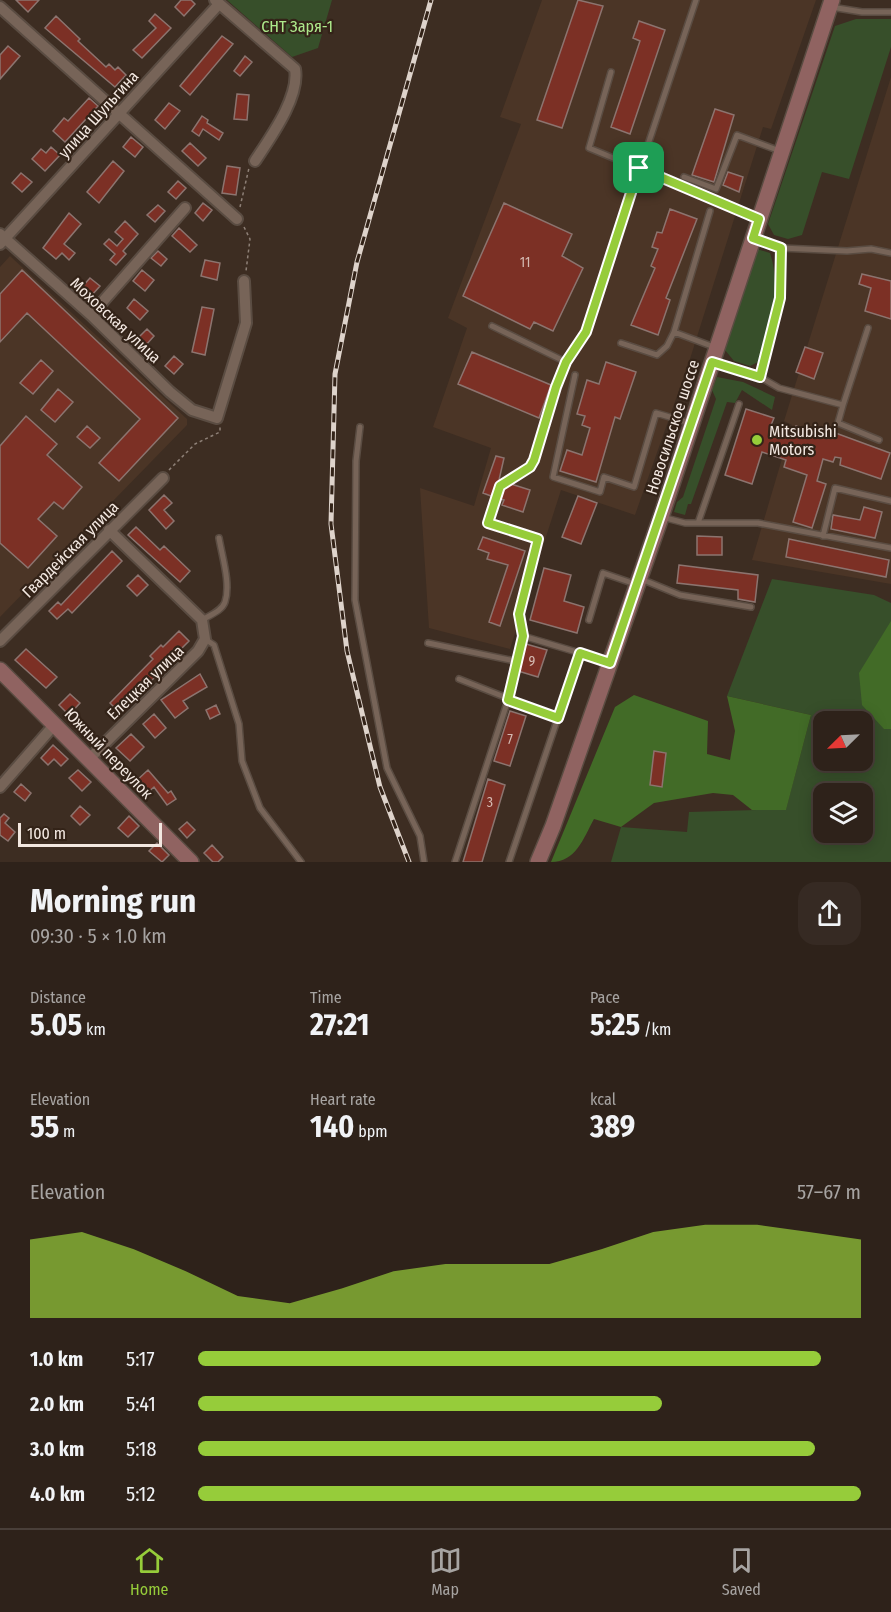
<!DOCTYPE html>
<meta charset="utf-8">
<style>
body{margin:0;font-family:"Fira Sans Condensed",sans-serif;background:#362a23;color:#f1f3f6;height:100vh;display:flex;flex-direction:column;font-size:22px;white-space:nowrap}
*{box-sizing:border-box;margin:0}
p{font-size:20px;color:#a7a4a2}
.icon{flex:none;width:33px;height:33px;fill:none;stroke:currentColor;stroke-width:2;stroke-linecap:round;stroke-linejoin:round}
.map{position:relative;height:862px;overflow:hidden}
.details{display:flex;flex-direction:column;background:#2e221a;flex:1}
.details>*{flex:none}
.needle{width:39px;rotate:246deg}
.fabs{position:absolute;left:813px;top:711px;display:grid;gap:12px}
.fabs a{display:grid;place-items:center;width:60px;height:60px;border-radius:12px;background:#2e221a;box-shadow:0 3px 15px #0003,0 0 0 2px #493f39;font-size:30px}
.scale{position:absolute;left:18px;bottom:15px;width:144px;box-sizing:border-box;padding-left:6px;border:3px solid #f3e8e1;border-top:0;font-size:16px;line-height:21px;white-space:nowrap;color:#f3e8e1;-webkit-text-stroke:4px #332318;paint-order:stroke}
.pin{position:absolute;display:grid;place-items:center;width:51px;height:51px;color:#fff;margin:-26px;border-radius:12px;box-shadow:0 3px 9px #0006}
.round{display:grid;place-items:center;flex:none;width:63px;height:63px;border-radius:18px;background:#362a23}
.overview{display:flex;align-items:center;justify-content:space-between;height:102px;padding:0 30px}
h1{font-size:33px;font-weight:700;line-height:45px}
.metrics{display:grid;grid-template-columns:repeat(3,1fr);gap:9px;height:102px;padding:6px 30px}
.metrics div{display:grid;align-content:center}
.metrics b{font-size:30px;font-weight:700}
.metrics small{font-size:16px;font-weight:400}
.metrics p{font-size:16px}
.chart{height:168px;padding:12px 30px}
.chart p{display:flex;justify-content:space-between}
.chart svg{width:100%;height:108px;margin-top:6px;fill:#96cc3a;opacity:.7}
ul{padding:0 30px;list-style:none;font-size:20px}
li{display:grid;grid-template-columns:96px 72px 1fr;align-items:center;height:45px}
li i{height:15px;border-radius:8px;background:#96cc3a}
.tab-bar{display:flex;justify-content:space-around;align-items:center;height:84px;border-top:2px solid #493f39;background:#2e221a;font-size:16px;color:#a7a4a2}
.tab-bar a{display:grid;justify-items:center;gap:3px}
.tab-bar .selected{color:#96cc3a}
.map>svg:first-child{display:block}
.built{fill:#4b3526}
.green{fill:#374f2a;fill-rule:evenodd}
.forest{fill:#426b27}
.building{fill:#7c3025;stroke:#8c746f;stroke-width:1.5}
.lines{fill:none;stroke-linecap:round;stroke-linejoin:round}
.lane-casing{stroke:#5a4c42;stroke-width:8}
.street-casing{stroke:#5a4c42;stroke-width:14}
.secondary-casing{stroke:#5a4c42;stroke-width:18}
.path{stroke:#8e8077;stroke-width:1.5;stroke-dasharray:3 3;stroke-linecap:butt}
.lane{stroke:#776458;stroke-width:5}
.street{stroke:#776458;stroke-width:10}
.secondary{stroke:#906361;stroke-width:15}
.rail-casing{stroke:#ded3cb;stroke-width:5}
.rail{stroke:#332318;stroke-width:3;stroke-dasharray:9;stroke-linecap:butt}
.route-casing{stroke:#fff;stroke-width:12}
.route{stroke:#96cc3a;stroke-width:8}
.poi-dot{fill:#96cc3a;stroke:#332318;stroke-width:2}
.labels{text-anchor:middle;stroke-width:4.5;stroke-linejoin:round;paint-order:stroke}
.number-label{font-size:14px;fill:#d5bab2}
.park-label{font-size:16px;fill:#ade98b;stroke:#332318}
.street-label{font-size:16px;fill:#f3e8e1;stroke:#332318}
.poi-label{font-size:16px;fill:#f3e8e1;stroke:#332318;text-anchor:start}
</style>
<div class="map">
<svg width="891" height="862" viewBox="0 0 891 862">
<rect width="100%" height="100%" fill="#3d2d22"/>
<path class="built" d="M542 0H816L771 129 763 127 690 359 635 515 561 490 510 649 429 628 420 488 474 506 491 448 433 427 467 328 448 318 521 124 500 117Z
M891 77V584L752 560 792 425 784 421Z
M10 256 187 419V425L0 617V267Z"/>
<path class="green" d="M227 0H332L318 48 292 57Z
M856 19H891V47L849 179 822 172 802 235 788 239 774 235 768 224 835 26Z
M757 249 770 253C782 289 769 325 760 361L750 366 734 361 725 350Z
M717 377 743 382 775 397 772 410 742 390 735 403 727 402 691 504H688L685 515 674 512 677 502 683 497 716 399 712 390Z
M772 579 874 595 891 603V862H611L621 827 687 832 689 812 786 809 811 715 727 696ZM824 722H862V760H824ZM824 794H862V832H824Z"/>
<path class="forest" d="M891 621V729H884L862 705 859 673Z
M634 695 708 721 707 754 730 760 735 731 727 696 811 715 786 810H752L733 795 713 793 654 803 621 827 594 819C583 839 576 862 551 862L615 707Z"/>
<path class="building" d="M16 0H39L28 12Z
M181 0H191L195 4 184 16 175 7Z
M578 0 603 6 562 128 537 120Z
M155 14 171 28 142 58 133 50 156 28 149 21Z
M56 16 80 39 78 41 106 67 109 64 115 70 118 67 126 75 115 87 45 28Z
M639 21 665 30 630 134 611 127 640 41 633 38Z
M222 36 233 44 190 95 180 86Z
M8 46 20 56 0 79V55Z
M245 56 252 62 240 76 234 71Z
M237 94 249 95 247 120 234 119Z
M89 98 98 106 65 142 53 131 64 118 68 121Z
M169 103 180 111 165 129 155 120Z
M715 109 734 115 714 182 692 175Z
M202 116 208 120 207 123 223 133 219 140 203 129 199 136 192 131Z
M131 137 143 147 135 157 123 147Z
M190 143 206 158 198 166 182 151Z
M51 147 60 155 45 171 32 159 41 149 46 153Z
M113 161 124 171 99 203 87 192Z
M227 166 240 168 236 195 222 193Z
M728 172 743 177 739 192 723 185Z
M21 173 32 182 22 192 12 183Z
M178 181 186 188 176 199 168 192Z
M203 203 212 210 203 221 195 213Z
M504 203 572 234 562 256 583 268 553 331 534 322 530 329 463 296Z
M158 205 165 211 155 222 147 215Z
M670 209 697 219 666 298 670 300 658 335 631 325 655 268 651 266 658 249 652 247 657 232 662 233Z
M69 213 81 224 64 244 75 253 69 260 62 253 56 259 43 248Z
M125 221 138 234 123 251 126 254 116 265 110 260 115 254 104 244 109 239 117 246 123 239 115 232Z
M179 228 197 245 190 252 172 236Z
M158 251 167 259 161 266 151 258Z
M205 260 220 263 217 280 201 276Z
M22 270 178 418 119 481 99 463 140 419 27 313 0 342V294Z
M142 270 154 280 145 291 133 281Z
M862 274 891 281V319L865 311 871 288 859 284Z
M90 278 100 286 92 295 82 287Z
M134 299 148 311 140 320 127 308Z
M202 307 214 309 205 355 192 352Z
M147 329 154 336 146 345 138 338Z
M805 347 823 353 814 379 796 372Z
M472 352 551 385 539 418 458 384Z
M174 356 183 364 174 374 165 366Z
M41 360 53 371 33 394 20 383Z
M606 362 636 372 620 419 615 417 596 482 560 471 567 450 582 455 590 428 582 425 585 416 577 414 587 380 599 384Z
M58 389 73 402 55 422 41 410Z
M746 409 774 418 771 425 794 433 796 426 820 434 822 428 890 453 881 479 840 465 841 458 835 457 833 462 823 459 817 481 826 484 812 528 793 522 807 475 784 467 786 460 762 452 752 484 725 475Z
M26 416 57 444 47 455 82 487 63 509 54 502 38 519 57 536 28 568 0 543V446Z
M87 426 100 438 90 448 77 437Z
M496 456 504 458 499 480 491 496 483 493Z
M511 484 530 490 523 512 502 505 504 500 500 499 503 489Z
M164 495 172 503 164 510 174 521 166 529 149 510Z
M578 496 597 503 581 544 562 537Z
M864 507 882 512 875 538 831 529 833 515 860 520Z
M136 527 160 550 164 546 190 571 180 582 128 535Z
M697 536 722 537V555H697Z
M483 537 525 551 500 626 489 622 508 565 487 559 489 553 478 549Z
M789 539 889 560 886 577 786 557Z
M112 551 122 561 72 613 68 609 57 619 49 611 58 602 61 605Z
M679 565 758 575 755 602 738 599V590L677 583Z
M544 568 571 575 564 601 584 607 577 633 530 620Z
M138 575 148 585 137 596 127 586Z
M179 631 189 641 179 651 176 649 153 673 156 676 120 713 110 703 153 659 150 656 161 645 163 647Z
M526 644 547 650 538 677 518 671Z
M26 649 57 677 46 688 15 660Z
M200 674 207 687 183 701 188 708 175 718 161 700Z
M70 694 80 703 69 715 59 705Z
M216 705 220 714 210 719 206 710Z
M510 711 526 716 510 766 494 761Z
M154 714 166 728 155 738 143 724Z
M131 734 144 747 130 761 116 748Z
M53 745 68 759 61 766 54 759 48 765 41 758Z
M654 751 666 753 662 787 650 785Z
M78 770 91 782 82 791 69 778Z
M148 770 168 793 171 791 176 799 167 805 154 787 146 794 135 782Z
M488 779 505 785 482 862H463Z
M21 784 31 793 25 801 14 792Z
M80 806 90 815 80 825 71 816Z
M4 814 9 818 5 823 15 832 8 841 0 835V818Z
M129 816 139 826 128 837 118 828Z
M187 822 195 830 187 838 179 829Z
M157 843 169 855 162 862 149 851Z
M212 845 223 857 218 862H213L204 853Z"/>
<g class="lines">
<defs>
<path id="lane" d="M831 7 862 12H891
M611 72 589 148 759 218
M684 177 716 189 737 135 780 151
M781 248 847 251 871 249 891 253
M492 326 566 362 586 331 696 0
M674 332 710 211
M621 343 657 355 667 346 674 332 714 347
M714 363 760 377 780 298 781 248 756 239
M575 375 553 477 600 492 604 477 634 487 656 413 690 423
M760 377 779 388 843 405 868 328
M843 405 838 423 879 440
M360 427 356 461 355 600 387 768 420 836 424 862
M662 517 685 523H758L891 548
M698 523 739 404
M823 536 835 488 891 501
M641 579 680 595 751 607
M202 620C210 615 222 611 225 602 231 584 222 556 219 538
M589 620 603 573 635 584
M523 636 519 614 539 539 488 523 499 486 530 467 534 460 556 387 566 362
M205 639 214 645 239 724 242 761 260 808 301 862
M428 643 515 661 508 700 455 862
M515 661 523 636 580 653
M459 679 558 718
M509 862 580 653 608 663"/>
<path id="street" d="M215 0 295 69C300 97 270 138 255 161
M0 7 237 219
M0 234 91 315 170 392 192 410 217 418 246 323 244 281
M0 244 219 4
M91 315 185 208
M0 641 163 478
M89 759 198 651 205 639 202 620 109 530
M0 787 55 724"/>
<path id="secondary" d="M0 670 191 862
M538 862 553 826 661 517 832 0"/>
</defs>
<use href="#lane" class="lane-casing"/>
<use href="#street" class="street-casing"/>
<use href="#secondary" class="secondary-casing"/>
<path class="path" d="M240 207 249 168
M244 227 250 239 246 271
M169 470 195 444 220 432V427"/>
<use href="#lane" class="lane"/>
<use href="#street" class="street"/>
<use href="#secondary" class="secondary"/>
<defs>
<path id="rail" d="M409 862 380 787 347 651 331 524 335 374 357 262 431 0"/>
</defs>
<use href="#rail" class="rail-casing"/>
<use href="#rail" class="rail"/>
</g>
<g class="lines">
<defs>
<path id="route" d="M639 168 759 219 753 238 781 248 780 298 760 377 712 362 610 663 580 653 558 718 508 700 523 636 519 614 538 539 488 523 500 486 530 467 534 460 556 387 566 362 586 332Z"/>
</defs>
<use href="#route" class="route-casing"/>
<use href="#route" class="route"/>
</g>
<circle class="poi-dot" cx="757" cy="440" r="6"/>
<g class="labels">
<g class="number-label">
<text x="525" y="267">11</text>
<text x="532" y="666">9</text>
<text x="510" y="744">7</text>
<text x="490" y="807">3</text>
</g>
<g class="park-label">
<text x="297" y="32">СНТ Заря-1</text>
</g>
<g class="street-label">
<text transform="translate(98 114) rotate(-48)" y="6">улица Шульгина</text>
<text transform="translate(116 320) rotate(43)" y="6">Моховская улица</text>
<text transform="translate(672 427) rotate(-72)" y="6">Новосильское шоссе</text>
<text transform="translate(70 549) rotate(-45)" y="6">Гвардейская улица</text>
<text transform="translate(145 682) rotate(-44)" y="6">Елецкая улица</text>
<text transform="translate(109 753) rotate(46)" y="6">Южный переулок</text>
</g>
<g class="poi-label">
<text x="769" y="437">Mitsubishi<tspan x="769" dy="18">Motors</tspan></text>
</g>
</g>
</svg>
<div class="fabs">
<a><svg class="needle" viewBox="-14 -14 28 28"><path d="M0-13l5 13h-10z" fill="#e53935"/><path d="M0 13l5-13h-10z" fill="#a7a4a2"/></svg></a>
<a><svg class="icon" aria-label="layers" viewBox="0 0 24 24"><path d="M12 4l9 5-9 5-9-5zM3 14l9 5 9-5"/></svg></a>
</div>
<div class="scale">100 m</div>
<div class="pin" style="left:639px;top:168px;background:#1e9e55"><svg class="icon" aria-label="arrive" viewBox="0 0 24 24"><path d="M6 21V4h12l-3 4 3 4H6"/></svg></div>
</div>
<section class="details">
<div class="overview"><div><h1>Morning run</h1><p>09:30 · 5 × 1.0 km</p></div><a class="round"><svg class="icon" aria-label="share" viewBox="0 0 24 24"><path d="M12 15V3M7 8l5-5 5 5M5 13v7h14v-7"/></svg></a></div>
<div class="metrics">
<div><p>Distance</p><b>5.05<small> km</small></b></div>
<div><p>Time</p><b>27:21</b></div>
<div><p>Pace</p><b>5:25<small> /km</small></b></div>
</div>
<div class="metrics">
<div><p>Elevation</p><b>55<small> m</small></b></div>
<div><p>Heart rate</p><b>140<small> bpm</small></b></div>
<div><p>kcal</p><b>389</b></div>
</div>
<div class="chart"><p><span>Elevation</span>57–67 m</p>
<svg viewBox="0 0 160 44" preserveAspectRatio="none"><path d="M0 44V12L10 9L20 16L30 25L40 35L50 38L60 32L70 25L80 22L90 22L100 22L110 16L120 9L130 6L140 6L150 9L160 12V44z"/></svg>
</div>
<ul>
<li><b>1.0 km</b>5:17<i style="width:94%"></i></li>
<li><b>2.0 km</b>5:41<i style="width:70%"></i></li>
<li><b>3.0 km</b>5:18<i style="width:93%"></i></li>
<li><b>4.0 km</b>5:12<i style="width:100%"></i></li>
</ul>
</section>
<nav class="tab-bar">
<a class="selected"><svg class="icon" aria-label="home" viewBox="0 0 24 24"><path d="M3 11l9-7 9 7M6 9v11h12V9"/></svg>Home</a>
<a><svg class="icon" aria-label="map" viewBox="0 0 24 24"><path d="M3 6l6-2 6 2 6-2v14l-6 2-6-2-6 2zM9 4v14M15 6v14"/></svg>Map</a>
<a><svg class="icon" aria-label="saved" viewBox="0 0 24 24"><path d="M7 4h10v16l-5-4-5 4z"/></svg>Saved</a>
</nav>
